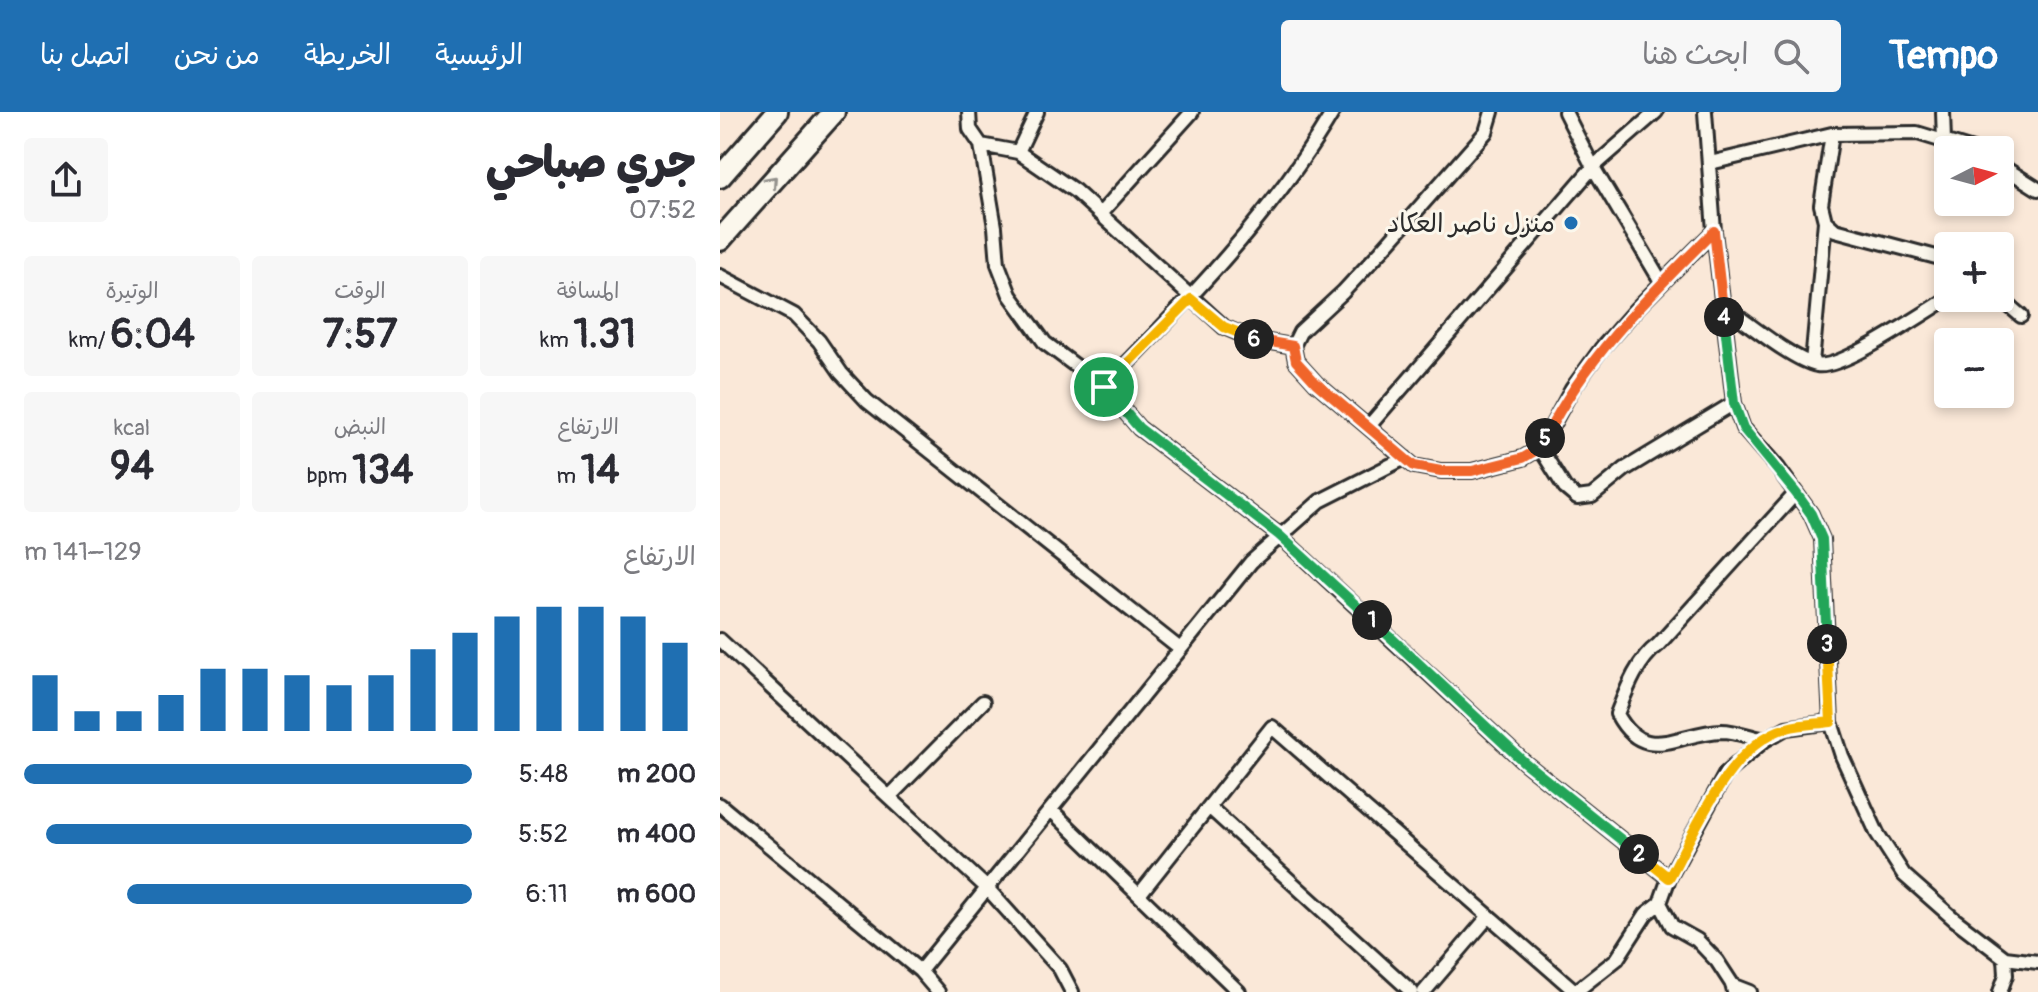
<!DOCTYPE html>
<html lang="ar">
<meta charset="utf-8">
<style>
body{margin:0;font-family:Pangolin,"Playpen Sans Arabic",sans-serif;background:#f7f7f7;color:#2b2b33;direction:rtl;height:100vh;display:flex;flex-direction:column;font-size:30px;white-space:nowrap}
*{box-sizing:border-box;margin:0}
p{font-size:26px;color:#7c7c81}
.icon{flex:none;width:44px;height:44px;fill:none;stroke:currentColor;stroke-width:2;stroke-linecap:round;stroke-linejoin:round}
.map{position:relative;flex:1;overflow:hidden;direction:ltr}
.drawer{display:flex;flex-direction:column;background:#fff;width:720px}
.drawer>*{flex:none}
.needle{width:52px;rotate:84deg}
.controls{position:absolute;left:1214px;top:24px;display:grid;gap:16px}
.controls a{display:grid;place-items:center;width:80px;height:80px;border-radius:8px;background:#fff;box-shadow:0 4px 12px #0003;font-size:40px}
.pin{position:absolute;display:grid;place-items:center;width:68px;height:68px;color:#fff;margin:-34px;border:4px solid #fff;border-radius:50%;box-shadow:0 2px 8px #0007}
.km{position:absolute;width:40px;height:40px;margin:-20px;border-radius:50%;background:#222;color:#fff;font-size:22px;line-height:40px;text-align:center}
.round{display:grid;place-items:center;flex:none;width:84px;height:84px;border-radius:8px;background:#f7f7f7}
.summary{display:flex;align-items:center;justify-content:space-between;height:136px;padding:0 24px}
h1{font-size:44px;font-weight:800;line-height:60px}
.figures{display:grid;grid-template-columns:repeat(3,1fr);gap:12px;height:136px;padding:8px 24px}
.figures div{display:grid;align-content:center;border-radius:8px;background:#f7f7f7;text-align:center}
.figures b{font-size:40px;font-weight:800}
.figures small{font-size:22px;font-weight:400}
.figures p{font-size:22px}
.chart{height:224px;padding:16px 24px}
.chart p{display:flex;justify-content:space-between}
.chart svg{width:100%;height:144px;margin-top:8px;stroke:#1f6fb2;stroke-width:6}
ul{padding:0 24px;list-style:none;font-size:26px}
li{display:grid;grid-template-columns:128px 96px 1fr;align-items:center;height:60px}
li i{height:20px;border-radius:10px;background:#1f6fb2}
header{display:flex;align-items:center;gap:48px;box-sizing:border-box;height:112px;padding:0 40px;background:#1f6fb2;color:#fff}
header strong{font-size:38px}
nav{display:flex;gap:44px;margin-inline-start:auto;font-size:28px}
.search{width:560px;height:72px;background:#f7f7f7;display:flex;align-items:center;gap:20px;box-sizing:border-box;padding:0 28px;border-radius:8px;color:#7c7c81;font-size:30px}
main{display:flex;flex:1;min-height:0}
.map>svg:first-child{display:block}
.lines{fill:none;stroke-linecap:round;stroke-linejoin:round}
.minor-casing{stroke:#2b2b2b;stroke-width:18}
.primary-casing{stroke:#2b2b2b;stroke-width:26}
.minor{stroke:#fbf7ec;stroke-width:12}
.primary{stroke:#fbf7ec;stroke-width:20}
.oneway{stroke:#93918c}
.split-1-casing{stroke:#fff;stroke-width:16}
.split-2-casing{stroke:#fff;stroke-width:16}
.split-3-casing{stroke:#fff;stroke-width:16}
.split-4-casing{stroke:#fff;stroke-width:16}
.split-5-casing{stroke:#fff;stroke-width:16}
.split-6-casing{stroke:#fff;stroke-width:16}
.split-7-casing{stroke:#fff;stroke-width:16}
.split-1{stroke:#22a559;stroke-width:10}
.split-2{stroke:#22a559;stroke-width:10}
.split-3{stroke:#f5b400;stroke-width:10}
.split-4{stroke:#22a559;stroke-width:10}
.split-5{stroke:#f0652b;stroke-width:10}
.split-6{stroke:#f0652b;stroke-width:10}
.split-7{stroke:#f5b400;stroke-width:10}
.poi-dot{fill:#1f6fb2;stroke:#fbf7ec;stroke-width:3}
.labels{text-anchor:middle;stroke-width:6;stroke-linejoin:round;paint-order:stroke}
.poi-label{font-size:26px;fill:#2b2b2b;stroke:#fbf7ec;text-anchor:end}
</style>
<header>
<strong>Tempo</strong>
<div class="search"><svg class="icon" aria-label="search" viewBox="0 0 24 24"><circle cx="10" cy="10" r="6"/><path d="M15 15l6 6"/></svg>ابحث هنا</div>
<nav><a>الرئيسية</a><a>الخريطة</a><a>من نحن</a><a>اتصل بنا</a></nav>
</header>
<main>
<div class="map">
<svg width="1318" height="880" viewBox="0 0 1318 880">
<rect width="100%" height="100%" fill="#fae8d8"/>
<filter id="ink" filterUnits="userSpaceOnUse"><feTurbulence type="fractalNoise" baseFrequency=".0125" numOctaves="2"/><feDisplacementMap in="SourceGraphic" scale="16" xChannelSelector="R" yChannelSelector="G"/><feConvolveMatrix kernelMatrix="1 2 1 2 8 2 1 2 1" color-interpolation-filters="sRGB"/></filter>
<g filter="url(#ink)">
<g class="lines">
<defs>
<path id="minor" d="M249 0 250 17 261 33 298 40 355 79 504 215 532 227 573 234
M772 0 766 20 661 139 623 180 580 220 573 234 576 249 596 271 694 354 721 359H752L803 346 820 336 852 277 881 237 917 196 994 119
M845 0 873 55 942 171
M985 0 994 119 1014 291 1023 316 1058 356 1091 402 1102 427 1111 610 1122 644 1157 721 1184 763 1234 807 1285 846 1318 850
M1223 0 1224 29
M1112 22 1101 93 1105 109 1115 118 1220 146 1228 151
M261 33 275 115 278 152 290 183 325 231 384 275 419 316 559 423 804 650 949 766
M298 40 317 0
M990 51 1112 22 1197 21 1253 38
M1280 53 1318 77
M380 102 472 0
M0 164 74 203 99 229 121 261 147 289 460 537
M1280 186 1301 204
M1003 194C1026 209 1072 248 1097 253 1120 259 1205 200 1229 186
M1092 251 1105 109
M384 275C467 190 552 103 613 0
M649 314 873 55 936 0
M820 336 845 376 857 386 872 384 905 357 1014 291
M0 528 267 776 340 857 352 880
M1045 628C1031 625 1015 619 1002 619 958 620 925 654 897 602 906 579 917 548 938 533L1076 381
M169 685 263 590
M0 693 200 859 218 880
M489 695 692 880
M331 698 519 880
M419 783 552 615 856 880
M940 791 949 766 1006 661 1045 628 1066 616 1111 610
M200 859 531 450 600 389 685 346
M1012 873 1030 880
M704 880 769 804
M855 880 897 847 926 802 940 791 952 814 977 828 997 849 1012 872 1014 880
M1280 880 1286 863 1285 846"/>
<path id="primary" d="M0 65 57 0
M0 128 114 0"/>
</defs>
<use href="#minor" class="minor-casing"/>
<use href="#primary" class="primary-casing"/>
<use href="#minor" class="minor"/>
<use href="#primary" class="primary"/>
</g>
<defs><path id="oneway-chevron" d="M-2-3.5L2.5 0L-2 3.5" fill="none" stroke-width="1.6" stroke-linecap="round" stroke-linejoin="round" transform="scale(2)"/></defs>
<use class="oneway" href="#oneway-chevron" transform="translate(52 69) rotate(-48)"/>
</g>
<g class="lines" filter="url(#ink)">
<defs>
<path id="split-1" d="M384 275 419 316 559 423 652 508"/>
<path id="split-2" d="M652 508 804 650 919 742"/>
<path id="split-3" d="M919 742 949 766C975 719 1011 630 1067 616 1081 612 1097 612 1111 610L1107 532"/>
<path id="split-4" d="M1004 205 1014 291 1023 316 1076 381 1091 402 1102 427 1107 532"/>
<path id="split-5" d="M825 326C868 242 929 184 994 119L1004 205"/>
<path id="split-6" d="M534 227 573 234 576 249 596 271 694 354 721 359H752L803 346 820 336 825 326"/>
<path id="split-7" d="M384 275 471 187 504 215 534 227"/>
</defs>
<use href="#split-1" class="split-1-casing"/>
<use href="#split-2" class="split-2-casing"/>
<use href="#split-3" class="split-3-casing"/>
<use href="#split-4" class="split-4-casing"/>
<use href="#split-5" class="split-5-casing"/>
<use href="#split-6" class="split-6-casing"/>
<use href="#split-7" class="split-7-casing"/>
<use href="#split-1" class="split-1"/>
<use href="#split-2" class="split-2"/>
<use href="#split-3" class="split-3"/>
<use href="#split-4" class="split-4"/>
<use href="#split-5" class="split-5"/>
<use href="#split-6" class="split-6"/>
<use href="#split-7" class="split-7"/>
</g>
<circle class="poi-dot" cx="851" cy="111" r="8"/>
<g class="labels">
<g class="poi-label">
<text x="835" y="120">منزل ناصر العكاد</text>
</g>
</g>
</svg>
<div class="controls">
<a><svg class="needle" viewBox="-14 -14 28 28"><path d="M0-13l5 13h-10z" fill="#e53935"/><path d="M0 13l5-13h-10z" fill="#7c7c81"/></svg></a>
<a>+</a>
<a>−</a>
</div>
<div class="pin" style="left:384px;top:275px;background:#1e9e55"><svg class="icon" aria-label="arrive" viewBox="0 0 24 24"><path d="M6 21V4h12l-3 4 3 4H6"/></svg></div>
<b class="km" style="left:652px;top:508px">1</b>
<b class="km" style="left:919px;top:742px">2</b>
<b class="km" style="left:1107px;top:532px">3</b>
<b class="km" style="left:1004px;top:205px">4</b>
<b class="km" style="left:825px;top:326px">5</b>
<b class="km" style="left:534px;top:227px">6</b>
</div>
<section class="drawer">
<div class="summary"><div><h1>جري صباحي</h1><p>07:52</p></div><a class="round"><svg class="icon" aria-label="share" viewBox="0 0 24 24"><path d="M12 15V3M7 8l5-5 5 5M5 13v7h14v-7"/></svg></a></div>
<div class="figures">
<div><p>المسافة</p><b>1.31<small> km</small></b></div>
<div><p>الوقت</p><b>7:57</b></div>
<div><p>الوتيرة</p><b>6:04<small> /km</small></b></div>
</div>
<div class="figures">
<div><p>الارتفاع</p><b>14<small> m</small></b></div>
<div><p>النبض</p><b>134<small> bpm</small></b></div>
<div><p>kcal</p><b>94</b></div>
</div>
<div class="chart"><p><span>الارتفاع</span>129–141 m</p>
<svg viewBox="0 0 160 44" preserveAspectRatio="none"><path d="M5 44V27M15 44V38M25 44V38M35 44V33M45 44V25M55 44V25M65 44V27M75 44V30M85 44V27M95 44V19M105 44V14M115 44V9M125 44V6M135 44V6M145 44V9M155 44V17"/></svg>
</div>
<ul>
<li><b>200 m</b>5:48<i style="width:100%"></i></li>
<li><b>400 m</b>5:52<i style="width:95%"></i></li>
<li><b>600 m</b>6:11<i style="width:77%"></i></li>
</ul>
</section>
</main>
